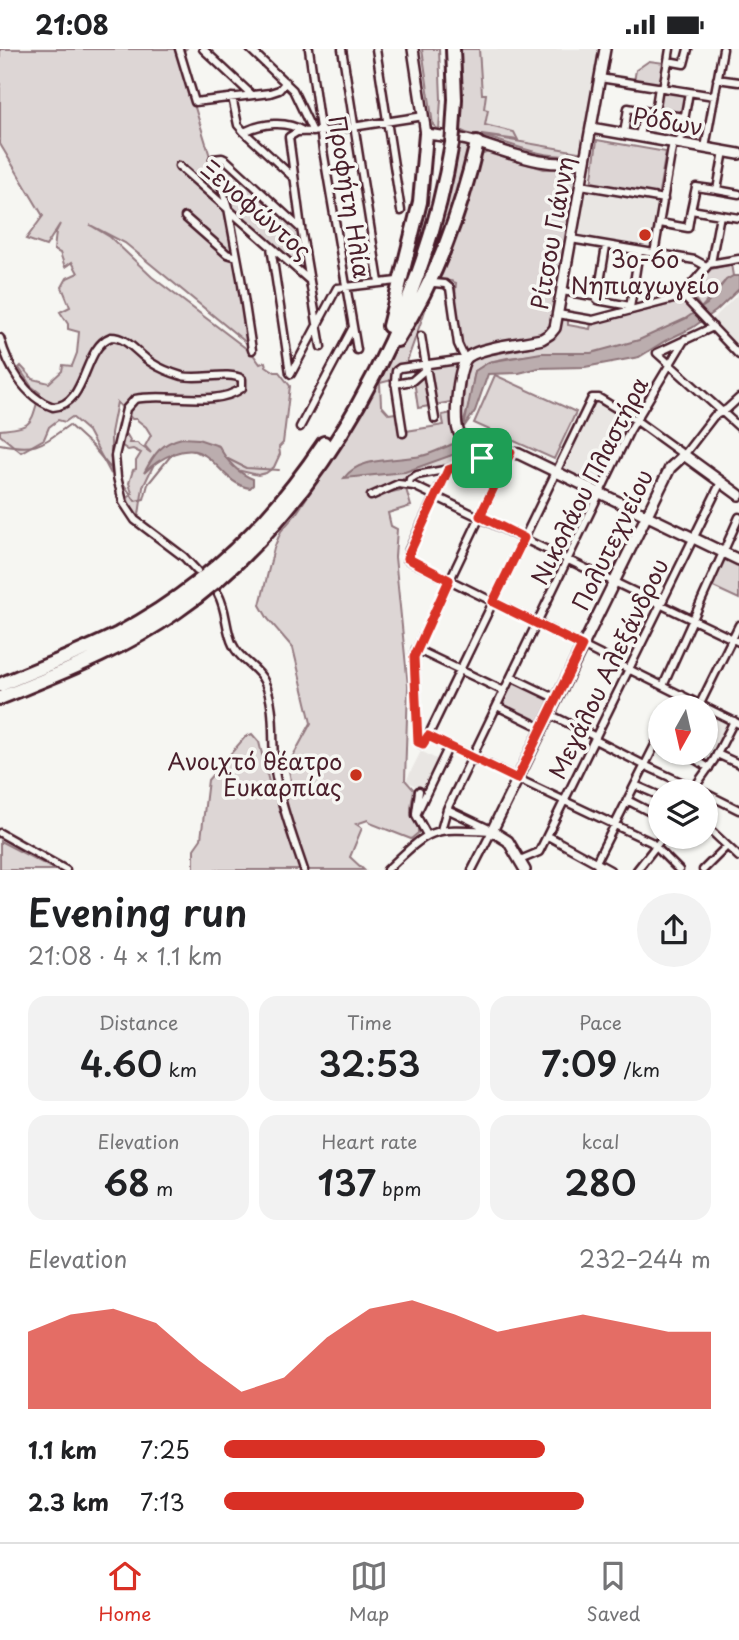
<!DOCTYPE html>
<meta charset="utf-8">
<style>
body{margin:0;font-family:"Playpen Sans",sans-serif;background:#f2f2f2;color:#202124;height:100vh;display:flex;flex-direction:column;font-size:26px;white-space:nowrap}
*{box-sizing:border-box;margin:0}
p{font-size:23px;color:#757577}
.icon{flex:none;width:38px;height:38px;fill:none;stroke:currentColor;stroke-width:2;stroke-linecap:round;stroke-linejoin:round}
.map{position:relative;height:821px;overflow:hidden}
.panel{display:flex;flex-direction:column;background:#fff;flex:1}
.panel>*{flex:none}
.needle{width:46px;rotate:188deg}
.tools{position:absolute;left:648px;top:646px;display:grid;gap:14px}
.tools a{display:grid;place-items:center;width:70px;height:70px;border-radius:50%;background:#fff;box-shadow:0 2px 5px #0004;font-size:35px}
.pin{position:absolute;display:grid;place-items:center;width:60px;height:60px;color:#fff;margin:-30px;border-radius:14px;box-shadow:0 4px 10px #0006}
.round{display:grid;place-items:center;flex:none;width:74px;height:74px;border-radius:37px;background:#f2f2f2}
.overview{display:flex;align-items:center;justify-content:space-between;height:119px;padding:0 28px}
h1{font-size:38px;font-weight:600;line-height:52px}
.metrics{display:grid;grid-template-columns:repeat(3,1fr);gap:10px;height:119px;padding:7px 28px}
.metrics div{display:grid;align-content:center;border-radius:18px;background:#f2f2f2;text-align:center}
.metrics b{font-size:35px;font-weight:600}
.metrics small{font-size:19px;font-weight:400}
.metrics p{font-size:19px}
.chart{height:196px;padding:14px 28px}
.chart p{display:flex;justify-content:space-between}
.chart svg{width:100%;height:126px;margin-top:7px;fill:#d93025;opacity:.7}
ul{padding:0 28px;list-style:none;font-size:23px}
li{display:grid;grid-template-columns:112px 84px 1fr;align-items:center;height:52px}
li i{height:18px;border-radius:9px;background:#d93025}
.status{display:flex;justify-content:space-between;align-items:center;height:49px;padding:0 35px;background:#fff;direction:ltr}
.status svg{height:19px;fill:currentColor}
.dock{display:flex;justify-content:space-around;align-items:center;height:98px;border-top:2px solid #e0e0e0;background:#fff;font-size:19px;color:#757577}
.dock a{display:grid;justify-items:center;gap:4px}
.dock .current{color:#d93025}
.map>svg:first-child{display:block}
.built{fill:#e9e6e3}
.green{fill:#ddd6d5;stroke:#947a80;stroke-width:2}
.water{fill:#bbadae;stroke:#8e747a;stroke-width:2}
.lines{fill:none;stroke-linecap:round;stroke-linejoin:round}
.stream{stroke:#8e747a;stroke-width:2}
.street-casing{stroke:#4a1f2b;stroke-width:11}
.secondary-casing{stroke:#4a1f2b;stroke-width:14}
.highway-casing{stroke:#4a1f2b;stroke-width:18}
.street{stroke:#f6f6f2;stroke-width:6}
.secondary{stroke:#f6f6f2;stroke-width:9}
.highway{stroke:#f6f6f2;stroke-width:12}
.highway-bridge-casing{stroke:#4a1f2b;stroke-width:18;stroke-linecap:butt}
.highway-bridge{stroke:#f6f6f2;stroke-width:12}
.route-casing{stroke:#fff;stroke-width:14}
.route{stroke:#d93025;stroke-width:9}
.poi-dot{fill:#c8321e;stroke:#f6f6f2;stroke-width:2.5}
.labels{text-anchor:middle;stroke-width:7;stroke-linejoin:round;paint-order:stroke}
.street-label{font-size:23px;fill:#4a1f2b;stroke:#f6f6f2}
.poi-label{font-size:23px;fill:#4a1f2b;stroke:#f6f6f2}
</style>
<div class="status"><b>21:08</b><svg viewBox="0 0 49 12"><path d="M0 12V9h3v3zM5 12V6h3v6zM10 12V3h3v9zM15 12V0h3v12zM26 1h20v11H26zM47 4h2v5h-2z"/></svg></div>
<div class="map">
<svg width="739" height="821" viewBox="0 0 739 821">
<rect width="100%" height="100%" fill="#f6f6f2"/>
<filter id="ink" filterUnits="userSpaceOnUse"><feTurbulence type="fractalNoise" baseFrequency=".0143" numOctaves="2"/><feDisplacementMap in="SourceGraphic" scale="14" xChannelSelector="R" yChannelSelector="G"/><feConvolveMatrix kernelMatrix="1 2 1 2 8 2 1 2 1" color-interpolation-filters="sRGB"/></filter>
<g filter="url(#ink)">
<path class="built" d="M472 0H601L583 105 475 85Z
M587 141 657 152 650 198 579 187Z
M739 244V300L712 271Z
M595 351 631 372 598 438 561 420Z
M705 663 728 674 705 713 692 704H705Z
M421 702 440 712 426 742 406 732Z"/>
<path class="green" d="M0 0H186L179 6 212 114 224 111 299 180 306 224 225 155 250 294 248 295 125 194 90 176 110 188 152 228 252 304 260 315 265 313 266 317 275 323H279L290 337 283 394 279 398 280 405 274 418 266 424 258 426 220 417 208 407 180 397 154 415 143 438 139 466 136 467 129 460 128 449 132 444 129 434 133 421 136 420V412L141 404 133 400 128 401 121 396 123 387 127 386 130 391 129 394H137L151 404 145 397 151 386 146 378 136 370H132L117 353 111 384V425L88 382 72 368 65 373 58 371 49 378 44 390 21 403 0 386V381C35 378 30 375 40 344L31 337 19 319 21 317 33 330 49 334 62 322 63 316 72 317 77 304 79 283 68 280V275L60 263 70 258 62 238 67 229 78 224 72 213 65 218 60 204 54 201 56 183 60 175 46 197 26 190 43 167 0 95Z
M422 0H439L441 50 439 81 433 76Z
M459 0H479L482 45H486L484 60 488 61 485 76 514 83 518 91 482 86 584 104C550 113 521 98 489 89 478 86 467 87 459 80L461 36Z
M649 12 665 14 661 36 634 32 636 21Z
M660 41 687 45 683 66 657 62Z
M597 91 666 103 658 148 631 144V141L591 136Z
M463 93 470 97 471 108 435 214 403 272C425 214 446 157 456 95Z
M488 103 544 120H579L549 279 543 285 467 302C456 292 454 249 456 234L451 232 435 233 458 181 477 110 481 106Z
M731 215 733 227H739V241L724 233 701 259 690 243 711 220Z
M433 239 406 315 399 319 396 330 380 334 381 356 389 365 403 363 406 382 444 376 442 366 452 364 451 353 418 359 412 317 462 311 457 379 475 408 452 418 430 420 405 429 368 448 406 440 411 457 388 464 391 477 397 480 395 508 408 637 405 731 414 741 411 758 412 769 418 779V784L411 790 370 774 368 771 356 775 362 779 350 808 364 821H194V800L201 790 208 731 245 688 252 685 259 693 271 741 291 732 288 716 311 674 293 599 268 570 260 556 274 499 281 482 296 465 348 385 385 316Z
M680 253 687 256 699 269 618 305 552 304 507 309 489 313 475 322 469 356 463 375 461 373 466 322 467 317 473 309C500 300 557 305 561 270L568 271V276L590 280 591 275Z
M495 326 576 363 554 410 474 374Z
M499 410 502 413 492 432 469 420Z
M725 509 739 516V550L711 537Z
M513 632 553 652 542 675 502 656Z
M0 792 56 821H0Z"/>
<path class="water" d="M733 227H739V240L716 262 692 279 665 292 639 308 585 318 539 319 519 324 488 325 475 362 464 378 475 322 489 313 541 304H591L639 291 685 270 707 255 726 231Z
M182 389 198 390 219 397C226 411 238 424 253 430V436L250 439C230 436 221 418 206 407 188 393 159 409 144 424 154 405 161 394 182 389Z
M453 395 457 399 455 405 405 423 344 429C360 407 396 412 421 407 432 405 442 399 453 395Z"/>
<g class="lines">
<path class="stream" d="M0 395C36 402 40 397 69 376L92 397 113 422
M226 409 246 419 279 421
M121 431 135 452 144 450 148 435 173 404"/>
<defs>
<path id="street" d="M179 0 195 53 270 44 279 41 286 33
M203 0 252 46
M250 0 293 41 313 83
M309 0 323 101 357 301
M342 0 379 233
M376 0 401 162
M668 12 670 0
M600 29 714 47
M717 30 739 33
M663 39 668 12 684 15 688 0
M232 48 238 76 244 83C262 74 286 71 303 82
M655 63 659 38
M244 83 294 129
M624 85 628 59 644 62
M639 87 644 62 684 68
M680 94 689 43
M705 99 723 0
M724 102 717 141 739 145
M179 117 309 231
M581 136 664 150
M691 161 696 138 717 141
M185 168 227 205 237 208
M660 174 688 179 691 161 739 169
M571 190 695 211 706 217
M606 197 597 251 630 257
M271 198 290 324
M654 205 673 93
M711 214 720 166
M562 242 598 248
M682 246 739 306
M630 259 639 202
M558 265 593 271 673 250 682 246 709 215 739 210
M713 278 657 304 739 378
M421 287 435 370
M0 289C8 317 24 348 53 358 88 356 82 299 111 288 128 288 138 306 152 314 161 320 172 324 182 327 200 331 229 322 242 330V339C216 359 166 343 135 350L126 360 115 407 117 428 123 453 135 471 184 508 197 522
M321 298 301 179 289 88 297 83 326 82 424 67
M252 301 241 229 228 159 213 110 222 109 226 111 300 179
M291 325 337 239 397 232
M395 335 412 332 427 319
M300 378 352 280
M403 384 395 332 396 322 400 319 465 310 458 295 450 239 445 235 434 234
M511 403 414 606 418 693 421 695 428 687 592 349H599L637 372 684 406 714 367 727 360 739 349
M448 420 409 501 407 510 739 675
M409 435 410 430 417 426 460 418 482 409
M371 447 398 435 414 437 739 593
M218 545C227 561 225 580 233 596 240 612 257 617 264 632 278 661 270 698 276 728 282 760 294 791 304 821
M416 600 504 642
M511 628 557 650
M663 637 739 468
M700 655 739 576
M497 657 542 679
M675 658 682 646
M549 665 596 688
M428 687 651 793 679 821
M595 691 644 716 700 742
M685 704 709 719
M717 705 739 715
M635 736 660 747
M692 742 714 711 734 672
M705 744 739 761
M627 751 660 768
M447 760 487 779
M416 764 419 742
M705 776 739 808
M441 781 447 760 629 383 685 290
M0 784 66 821
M427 786 416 766 449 697
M548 787 610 821
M520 811 539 803 721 433
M387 821C432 778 430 779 492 782
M472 821 492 782
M599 821 596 813 660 686
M637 821 663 788
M703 821 727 797"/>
<path id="secondary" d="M413 0 426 85C442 87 458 88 474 93 512 104 545 120 585 112
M605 0 555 279 550 285 542 290C524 294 481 298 468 308 458 315 454 368 458 381 461 392 473 401 482 409L507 403 519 405 739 511
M591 79 739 105
M525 821 508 792 492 782 670 419 684 406 739 446"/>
<path id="highway" d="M453 83 455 50 453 0
M389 277 420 153 426 85
M397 291C437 229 460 165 477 94
M0 636C39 619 80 604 118 585 203 540 271 474 324 394
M0 649C61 624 122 601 176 563 322 463 424 266 452 94"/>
</defs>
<use href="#street" class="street-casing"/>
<use href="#secondary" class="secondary-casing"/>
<use href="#highway" class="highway-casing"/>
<use href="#street" class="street"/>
<use href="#secondary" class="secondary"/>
<use href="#highway" class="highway"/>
<defs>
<path id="highway-bridge" d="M452 94 453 83"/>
</defs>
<use href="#highway-bridge" class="highway-bridge-casing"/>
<use href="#highway-bridge" class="highway-bridge"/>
</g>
</g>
<g class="lines" filter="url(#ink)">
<defs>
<path id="route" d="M511 403 480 467 524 489 493 553 582 597 517 730 428 687 423 695 418 693 414 608 449 531 407 509 448 421 493 405Z"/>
</defs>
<use href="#route" class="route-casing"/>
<use href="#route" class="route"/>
</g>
<g class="poi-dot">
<circle cx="645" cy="186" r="7"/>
<circle cx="356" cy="726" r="7"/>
</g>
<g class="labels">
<g class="street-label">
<text transform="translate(668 73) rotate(10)" y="8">Ρόδων</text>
<text transform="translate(349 148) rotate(81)" y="8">Προφήτη Ηλία</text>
<text transform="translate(256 161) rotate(41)" y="8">Ξενοφώντος</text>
<text transform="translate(553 184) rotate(-80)" y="8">Ρίτσου Γιάννη</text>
<text transform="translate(590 432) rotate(-63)" y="8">Νικολάου Πλαστήρα</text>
<text transform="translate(613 491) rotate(-64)" y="8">Πολυτεχνείου</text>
<text transform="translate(609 620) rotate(-64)" y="8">Μεγάλου Αλεξάνδρου</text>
</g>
<g class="poi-label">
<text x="645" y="219">3ο-6ο<tspan x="645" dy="26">Νηπιαγωγείο</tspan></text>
<text x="342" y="721" text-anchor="end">Ανοιχτό θέατρο<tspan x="342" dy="26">Ευκαρπίας</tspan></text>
</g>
</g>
</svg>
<div class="tools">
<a><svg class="needle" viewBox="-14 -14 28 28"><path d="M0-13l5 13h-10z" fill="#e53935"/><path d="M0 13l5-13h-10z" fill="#757577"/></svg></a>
<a><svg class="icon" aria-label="layers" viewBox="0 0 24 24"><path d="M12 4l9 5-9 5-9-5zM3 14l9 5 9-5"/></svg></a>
</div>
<div class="pin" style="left:482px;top:409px;background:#1e9e55"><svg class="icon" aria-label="arrive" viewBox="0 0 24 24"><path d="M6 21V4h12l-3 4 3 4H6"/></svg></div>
</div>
<section class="panel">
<div class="overview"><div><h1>Evening run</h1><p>21:08 · 4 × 1.1 km</p></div><a class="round"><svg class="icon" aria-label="share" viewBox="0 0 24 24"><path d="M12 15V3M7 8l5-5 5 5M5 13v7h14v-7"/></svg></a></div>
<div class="metrics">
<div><p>Distance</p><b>4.60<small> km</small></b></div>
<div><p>Time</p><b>32:53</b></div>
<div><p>Pace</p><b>7:09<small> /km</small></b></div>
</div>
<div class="metrics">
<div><p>Elevation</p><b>68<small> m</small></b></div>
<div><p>Heart rate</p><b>137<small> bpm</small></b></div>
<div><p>kcal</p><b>280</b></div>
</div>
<div class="chart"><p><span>Elevation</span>232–244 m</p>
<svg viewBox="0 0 160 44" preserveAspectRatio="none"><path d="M0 44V17L10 11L20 9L30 14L40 27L50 38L60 33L70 19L80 9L90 6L100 11L110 17L120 14L130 11L140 14L150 17L160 17V44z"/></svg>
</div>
<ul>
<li><b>1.1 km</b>7:25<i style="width:66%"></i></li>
<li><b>2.3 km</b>7:13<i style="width:74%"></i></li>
</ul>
</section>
<nav class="dock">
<a class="current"><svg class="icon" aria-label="home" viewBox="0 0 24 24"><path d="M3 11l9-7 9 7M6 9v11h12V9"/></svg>Home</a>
<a><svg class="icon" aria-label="map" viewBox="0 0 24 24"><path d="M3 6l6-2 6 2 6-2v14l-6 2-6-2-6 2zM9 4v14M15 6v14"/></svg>Map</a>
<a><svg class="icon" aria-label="saved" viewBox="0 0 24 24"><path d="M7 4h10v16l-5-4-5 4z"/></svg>Saved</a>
</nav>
